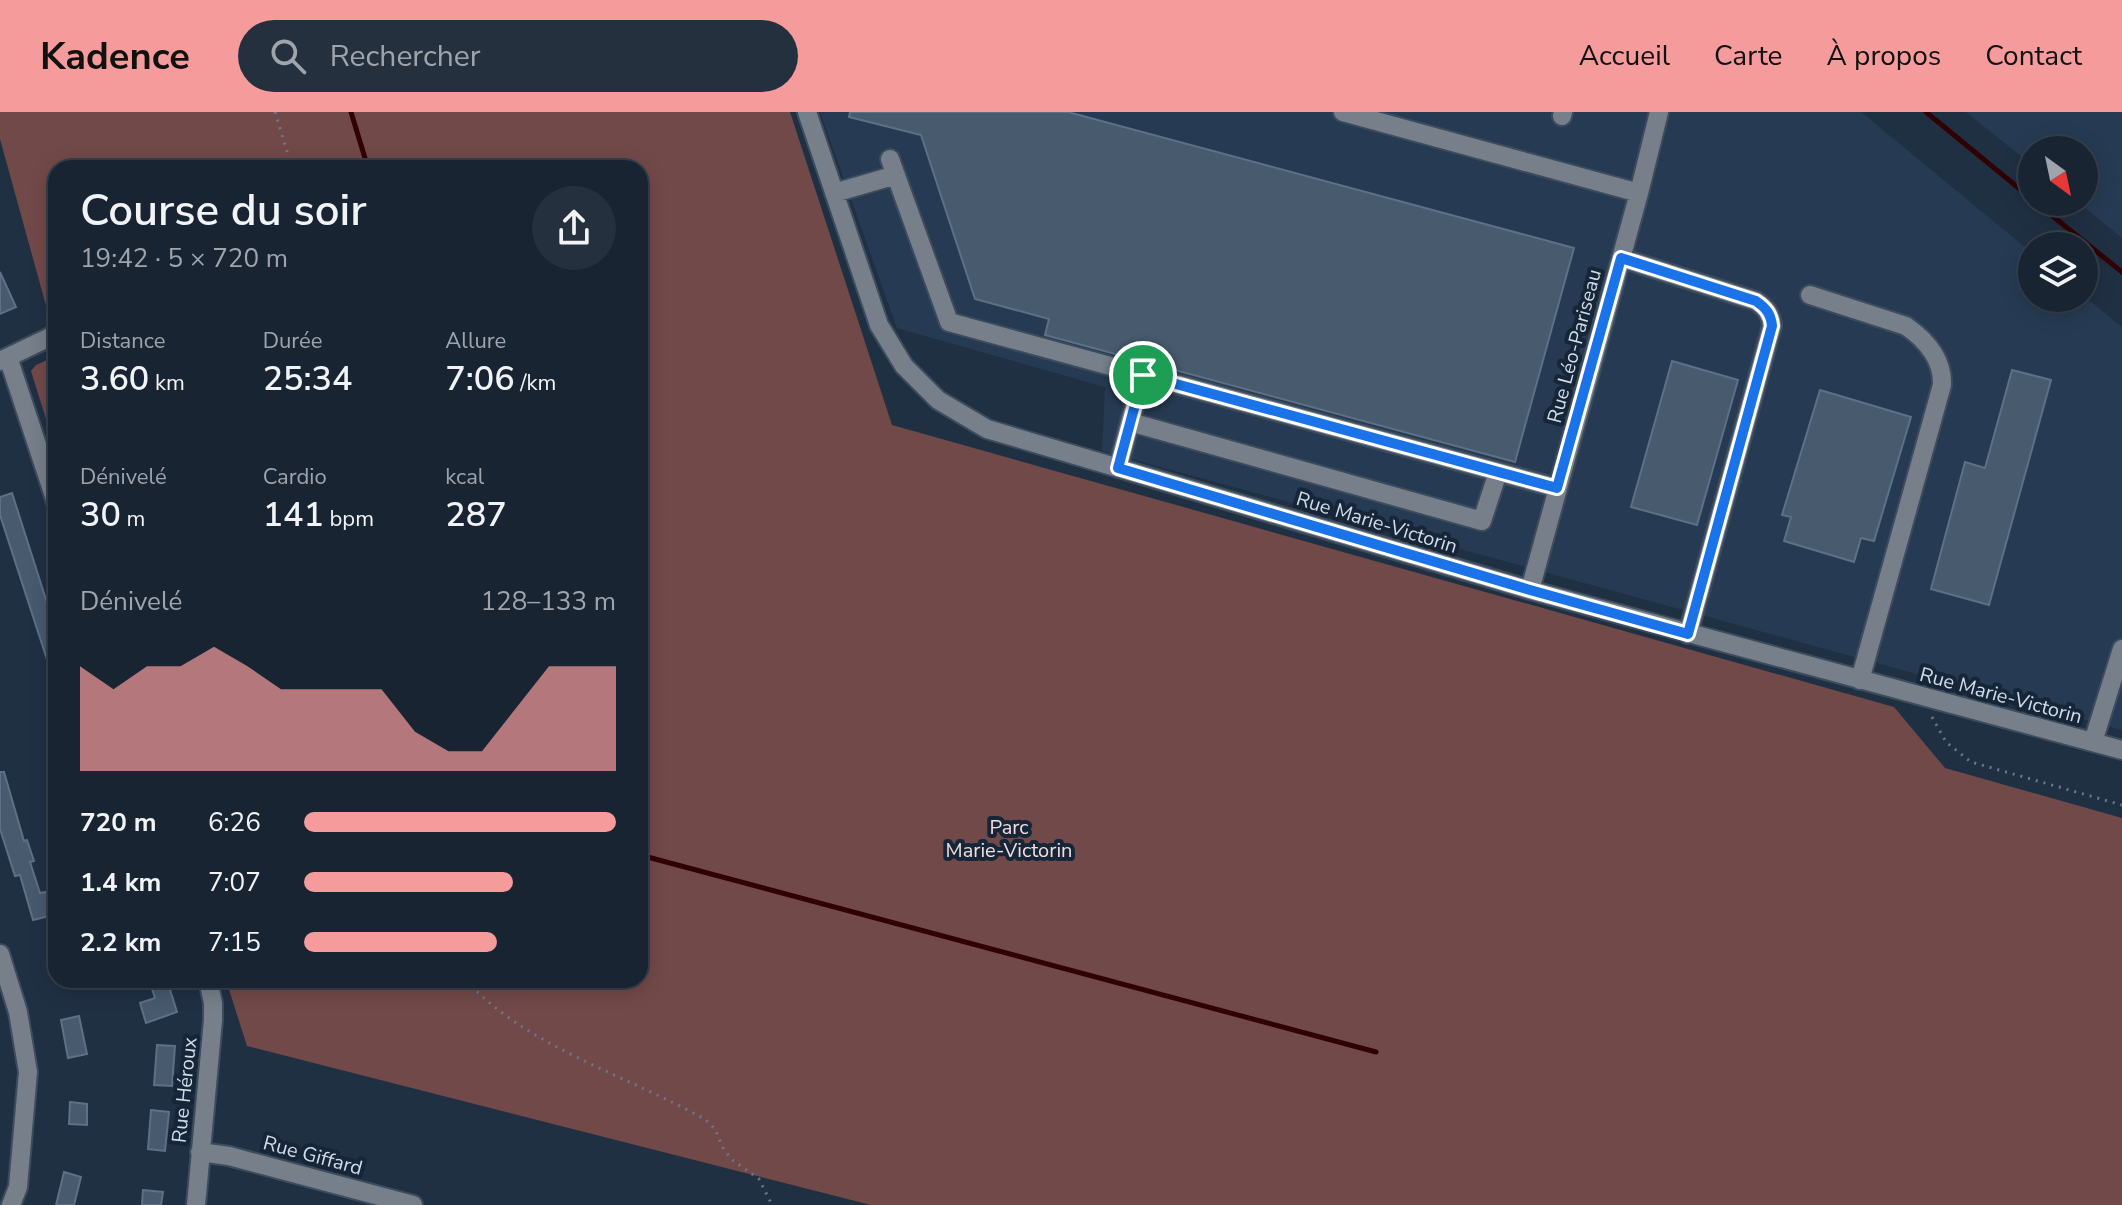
<!DOCTYPE html>
<html lang="fr">
<meta charset="utf-8">
<style>
body{margin:0;font-family:"Nunito Sans",sans-serif;background:#25303e;color:#f1f3f6;height:100vh;display:flex;flex-direction:column;font-size:30px;white-space:nowrap}
*{box-sizing:border-box;margin:0}
p{font-size:26px;color:#9fa4ac}
.icon{flex:none;width:44px;height:44px;fill:none;stroke:currentColor;stroke-width:2;stroke-linecap:round;stroke-linejoin:round}
.map{position:relative;flex:1;overflow:hidden}
.panel{position:absolute;left:48px;top:48px;width:600px;height:828px;display:flex;flex-direction:column;background:#182432;border-radius:24px;box-shadow:0 4px 20px #0003,0 0 0 2px #36414d}
.panel>*{flex:none}
.needle{width:52px;rotate:147deg}
.controls{position:absolute;left:2018px;top:24px;display:grid;gap:16px}
.controls a{display:grid;place-items:center;width:80px;height:80px;border-radius:50%;background:#182432;box-shadow:0 4px 20px #0003,0 0 0 2px #36414d;font-size:40px}
.pin{position:absolute;display:grid;place-items:center;width:68px;height:68px;color:#fff;margin:-34px;border:4px solid #fff;border-radius:50%;box-shadow:0 2px 8px #0007}
.round{display:grid;place-items:center;flex:none;width:84px;height:84px;border-radius:42px;background:#25303e}
.summary{display:flex;align-items:center;justify-content:space-between;height:136px;padding:0 32px}
h1{font-size:44px;font-weight:600;line-height:60px}
.stats{display:grid;grid-template-columns:repeat(3,1fr);gap:12px;height:136px;padding:8px 32px}
.stats div{display:grid;align-content:center}
.stats b{font-size:34px;font-weight:600}
.stats small{font-size:22px;font-weight:400}
.stats p{font-size:22px}
.chart{height:224px;padding:16px 32px}
.chart p{display:flex;justify-content:space-between}
.chart svg{width:100%;height:144px;margin-top:8px;fill:#f59b9c;opacity:.7}
ul{padding:0 32px;list-style:none;font-size:26px}
li{display:grid;grid-template-columns:128px 96px 1fr;align-items:center;height:60px}
li i{height:20px;border-radius:10px;background:#f59b9c}
header{display:flex;align-items:center;gap:48px;box-sizing:border-box;height:112px;padding:0 40px;background:#f59b9c;color:#111}
header strong{font-size:38px}
nav{display:flex;gap:44px;margin-inline-start:auto;font-size:28px}
.search{width:560px;height:72px;background:#25303e;display:flex;align-items:center;gap:20px;box-sizing:border-box;padding:0 28px;border-radius:44px;color:#9fa4ac;font-size:30px}
.map>svg:first-child{display:block}
.built{fill:#263b53}
.green{fill:#724949}
.lines{fill:none;stroke-linecap:round;stroke-linejoin:round}
.stream{stroke:#310005;stroke-width:5}
.building{fill:#485a6e;stroke:#5d7085;stroke-width:2}
.minor-casing{stroke:#3c4c5d;stroke-width:22}
.path{stroke:#6a7888;stroke-width:3;stroke-dasharray:2 6;stroke-linecap:butt}
.minor{stroke:#77808a;stroke-width:18}
.route-casing{stroke:#fff;stroke-width:16}
.route{stroke:#1a73e8;stroke-width:10}
.labels{text-anchor:middle;stroke-width:8;stroke-linejoin:round;paint-order:stroke}
.street-label{font-size:20px;fill:#d1dce8;stroke:#162638}
.park-label{font-size:20px;fill:#f2dedd;stroke:#162638}
</style>
<header>
<strong>Kadence</strong>
<div class="search"><svg class="icon" aria-label="search" viewBox="0 0 24 24"><circle cx="10" cy="10" r="6"/><path d="M15 15l6 6"/></svg>Rechercher</div>
<nav><a>Accueil</a><a>Carte</a><a>À propos</a><a>Contact</a></nav>
</header>
<div class="map">
<svg width="2122" height="1093" viewBox="0 0 2122 1093">
<rect width="100%" height="100%" fill="#203043"/>
<path class="built" d="M820 0H1861L2032 141V186H2084V184L2122 215V618L1102 339 1105 275 897 216Z
M1966 0H2122V126L2078 90H2084V38H2032V53Z"/>
<path class="green" d="M0 0H790L892 313 1894 595 1945 656 2122 706V1093H871L247 934 226 868H640V56H56V210L50 208 0 27Z
M56 244V339L31 259 36 253Z"/>
<g class="lines">
<path class="stream" d="M351 0 368 56
M1926 0 2032 87
M2035 90 2122 160
M640 743 1376 940"/>
</g>
<path class="building" d="M850 0H1068L1574 136 1515 350 1045 223 1049 207 975 187 921 23 849 5Z
M0 160 16 195 0 202Z
M1672 249 1738 268 1697 413 1631 395Z
M2012 258 2051 268 1989 493 1931 477 1965 350 1985 356Z
M1820 278 1911 305 1874 429 1861 426 1854 450 1784 429 1791 405 1782 403Z
M12 381 56 519V566H53L0 403V385Z
M0 660H4L24 729 27 728 34 749 30 750 40 781 46 780 53 803 33 808 20 763 15 764 0 717Z
M149 868H167L177 900 146 911 140 891 155 886Z
M79 904 87 942 68 946 61 908Z
M157 933 175 934 172 974 154 973Z
M70 990 87 992V1013L69 1012Z
M151 998 169 1000 165 1039 148 1037Z
M64 1060 81 1065 74 1093H56Z
M143 1078 163 1080 161 1093H142Z"/>
<g class="lines">
<defs>
<path id="minor" d="M807 0 879 213 904 254 938 288 987 317 1530 478 2122 638
M1343 0 1639 81
M1562 4 1563 0
M890 47 949 210 1557 376
M834 81 896 63
M1621 146 1756 189C1766 196 1771 202 1772 214L1688 522
M1810 183 1906 214C1926 228 1943 247 1942 273L1860 568
M8 245 56 390
M0 249 50 225
M1130 310 1143 263
M1118 356 1130 310 1482 409 1498 360
M1530 478 1639 81 1659 0
M2093 630 2122 537
M0 842 18 900 28 960 18 1075 11 1093
M200 1040 229 1044 413 1093
M196 1093 213 908V891L208 868"/>
</defs>
<use href="#minor" class="minor-casing"/>
<path class="path" d="M275 0 292 56
M1932 605 1946 630 1971 650 2122 693
M466 868C524 934 631 965 706 1008L715 1017 723 1036 731 1047 759 1067 772 1093"/>
<use href="#minor" class="minor"/>
</g>
<g class="lines">
<defs>
<path id="route" d="M1621 146 1756 189C1766 196 1771 202 1772 214L1688 522 1530 478 1118 356 1143 263 1557 376Z"/>
</defs>
<use href="#route" class="route-casing"/>
<use href="#route" class="route"/>
</g>
<g class="labels">
<g class="street-label">
<text transform="translate(1574 234) rotate(-75)" y="7">Rue Léo-Pariseau</text>
<text transform="translate(1377 410) rotate(17)" y="7">Rue Marie-Victorin</text>
<text transform="translate(2001 583) rotate(15)" y="7">Rue Marie-Victorin</text>
<text transform="translate(184 978) rotate(-84)" y="7">Rue Héroux</text>
<text transform="translate(313 1043) rotate(15)" y="7">Rue Giffard</text>
</g>
<g class="park-label">
<text x="1009" y="722">Parc<tspan x="1009" dy="23">Marie-Victorin</tspan></text>
</g>
</g>
</svg>
<div class="controls">
<a><svg class="needle" viewBox="-14 -14 28 28"><path d="M0-13l5 13h-10z" fill="#e53935"/><path d="M0 13l5-13h-10z" fill="#9fa4ac"/></svg></a>
<a><svg class="icon" aria-label="layers" viewBox="0 0 24 24"><path d="M12 4l9 5-9 5-9-5zM3 14l9 5 9-5"/></svg></a>
</div>
<div class="pin" style="left:1143px;top:263px;background:#1e9e55"><svg class="icon" aria-label="arrive" viewBox="0 0 24 24"><path d="M6 21V4h12l-3 4 3 4H6"/></svg></div>
<section class="panel">
<div class="summary"><div><h1>Course du soir</h1><p>19:42 · 5 × 720 m</p></div><a class="round"><svg class="icon" aria-label="share" viewBox="0 0 24 24"><path d="M12 15V3M7 8l5-5 5 5M5 13v7h14v-7"/></svg></a></div>
<div class="stats">
<div><p>Distance</p><b>3.60<small> km</small></b></div>
<div><p>Durée</p><b>25:34</b></div>
<div><p>Allure</p><b>7:06<small> /km</small></b></div>
</div>
<div class="stats">
<div><p>Dénivelé</p><b>30<small> m</small></b></div>
<div><p>Cardio</p><b>141<small> bpm</small></b></div>
<div><p>kcal</p><b>287</b></div>
</div>
<div class="chart"><p><span>Dénivelé</span>128–133 m</p>
<svg viewBox="0 0 160 44" preserveAspectRatio="none"><path d="M0 44V12L10 19L20 12L30 12L40 6L50 12L60 19L70 19L80 19L90 19L100 32L110 38L120 38L130 25L140 12L150 12L160 12V44z"/></svg>
</div>
<ul>
<li><b>720 m</b>6:26<i style="width:100%"></i></li>
<li><b>1.4 km</b>7:07<i style="width:67%"></i></li>
<li><b>2.2 km</b>7:15<i style="width:62%"></i></li>
</ul>
</section>
</div>
